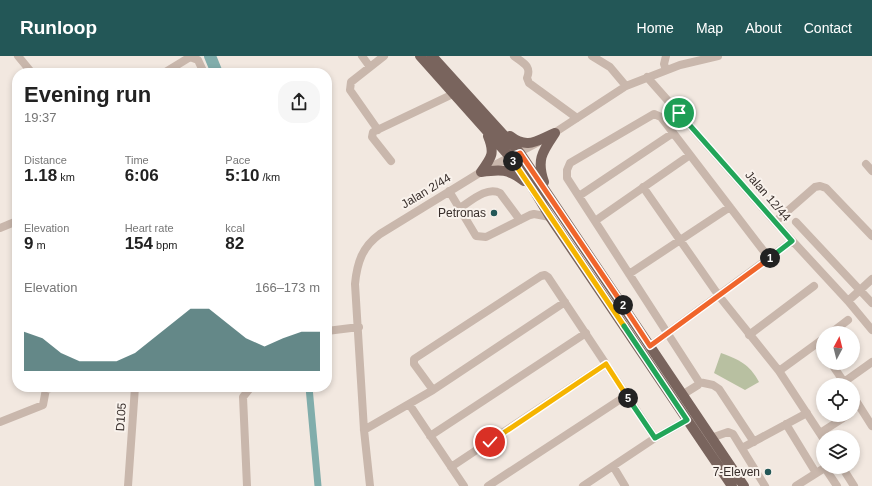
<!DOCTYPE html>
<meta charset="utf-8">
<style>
body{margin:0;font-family:Arial,sans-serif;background:#f6f6f6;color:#222;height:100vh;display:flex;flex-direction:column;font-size:15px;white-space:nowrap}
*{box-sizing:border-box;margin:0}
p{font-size:13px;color:#767676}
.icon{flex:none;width:22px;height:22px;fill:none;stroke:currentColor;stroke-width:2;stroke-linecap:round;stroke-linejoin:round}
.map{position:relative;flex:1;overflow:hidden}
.drawer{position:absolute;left:12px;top:12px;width:320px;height:324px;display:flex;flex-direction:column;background:#fff;border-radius:16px;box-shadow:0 2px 6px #0003}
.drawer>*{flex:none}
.needle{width:26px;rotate:7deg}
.tools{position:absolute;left:816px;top:270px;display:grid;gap:8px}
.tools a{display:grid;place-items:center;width:44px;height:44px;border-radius:50%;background:#fff;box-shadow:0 2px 6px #0003;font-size:20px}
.pin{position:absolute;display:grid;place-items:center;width:34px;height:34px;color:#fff;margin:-17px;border:2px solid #fff;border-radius:50%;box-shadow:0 1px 4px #0007}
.km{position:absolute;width:20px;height:20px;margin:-10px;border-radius:50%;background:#222;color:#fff;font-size:11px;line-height:20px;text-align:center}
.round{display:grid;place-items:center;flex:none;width:42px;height:42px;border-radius:16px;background:#f6f6f6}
.overview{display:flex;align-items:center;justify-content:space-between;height:68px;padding:0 12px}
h1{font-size:22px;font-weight:700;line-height:30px}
.metrics{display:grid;grid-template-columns:repeat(3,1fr);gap:6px;height:68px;padding:4px 12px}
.metrics div{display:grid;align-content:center}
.metrics b{font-size:17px;font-weight:700}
.metrics small{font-size:11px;font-weight:400}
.metrics p{font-size:11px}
.chart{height:112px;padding:8px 12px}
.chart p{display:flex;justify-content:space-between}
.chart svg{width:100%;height:72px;margin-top:4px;fill:#235757;opacity:.7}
header{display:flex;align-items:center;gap:24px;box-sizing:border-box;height:56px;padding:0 20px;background:#235757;color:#fff}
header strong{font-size:19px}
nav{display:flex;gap:22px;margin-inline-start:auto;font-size:14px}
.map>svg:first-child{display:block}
.green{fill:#b8c0a1}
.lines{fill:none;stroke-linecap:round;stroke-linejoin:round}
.canal{stroke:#81adab;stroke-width:7}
.river{stroke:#81adab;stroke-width:12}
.minor{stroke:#c9b7ac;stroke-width:8}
.major{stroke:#79645d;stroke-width:10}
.split-1-casing{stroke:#fff;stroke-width:8}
.split-2-casing{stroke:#fff;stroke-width:8}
.split-3-casing{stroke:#fff;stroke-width:8}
.split-4-casing{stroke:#fff;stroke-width:8}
.split-5-casing{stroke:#fff;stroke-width:8}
.split-6-casing{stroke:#fff;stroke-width:8}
.split-1{stroke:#22a559;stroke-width:5}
.split-2{stroke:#f0652b;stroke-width:5}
.split-3{stroke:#f0652b;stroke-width:5}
.split-4{stroke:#f5b400;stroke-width:5}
.split-5{stroke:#22a559;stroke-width:5}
.split-6{stroke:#f5b400;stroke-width:5}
.poi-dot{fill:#235757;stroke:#f9f2ec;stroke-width:1.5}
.labels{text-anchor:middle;stroke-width:4;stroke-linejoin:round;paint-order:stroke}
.street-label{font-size:12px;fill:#382e2b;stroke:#f9f2ec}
.poi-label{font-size:12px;fill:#382e2b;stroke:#f9f2ec;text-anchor:end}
</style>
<header>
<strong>Runloop</strong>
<nav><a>Home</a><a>Map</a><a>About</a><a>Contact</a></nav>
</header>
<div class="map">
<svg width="872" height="430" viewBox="0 0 872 430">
<rect width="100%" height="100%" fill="#f2e8e0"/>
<path class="green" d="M721 297C740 304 749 308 759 326L745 334 714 317Z"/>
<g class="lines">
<path class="canal" d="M309 331 318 430"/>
<path class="river" d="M210 0 217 17"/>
<path class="minor" d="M18 0 32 17
M362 0 370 11
M514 0C523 7 532 10 527 22L529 27 577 62
M592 0 610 11 626 30
M666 0 664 8 666 14
M164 17 190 1 198 4 204 17
M647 21 775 166 848 245 872 274
M378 74 350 34 351 26 384 0
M551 79 626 30 680 9 718 0
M391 105 372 81 373 76 453 38
M866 108 872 115
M643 131 719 240 779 315 823 382
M449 135 476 180 486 181 530 159 534 158 550 161
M579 140 673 77
M460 152C471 145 487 130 500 137L520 164
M595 165 690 99
M775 166 815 131 820 130 826 132 872 180
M796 166 872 247
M0 172 17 165
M629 218 730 151
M848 245 872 223
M327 275 359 271
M831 277 848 264
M749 279 814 230
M818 287 823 294
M650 290 792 185
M831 307 846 329
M779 315 823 283
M699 326 713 329 719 333 754 386
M844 326 872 306
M433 334 414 308V303L541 220 545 219 548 221 655 382
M682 339 698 329 699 326 567 122V114L570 107 654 58 661 61 769 202
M853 340 872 370
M409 348 464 430
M0 366 43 349 46 333 55 331
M786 368 816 417
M364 374 433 334 565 246
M820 377 848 359
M430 380 586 277
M711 382 728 376 733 378 765 430
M742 392 807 357
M613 410 625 430
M451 411 606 308
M842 411 854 430
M825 412 837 430
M128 430 135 331
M247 430 243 341 251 331
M370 430 364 374 355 228C357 207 362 191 380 178L481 116 537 87
M488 430 627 339
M583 430 655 382 687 364
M796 430 826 411"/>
<path class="major" d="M420 0 510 101 532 131 550 161 732 430
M432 0 520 97 744 430
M510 80C528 94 537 84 555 77
M481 116C501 113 508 113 524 125
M481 116C492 101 495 97 488 80
M544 126C536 103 543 95 555 77"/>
</g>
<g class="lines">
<defs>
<path id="split-1" d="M679 57 792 185 770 202"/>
<path id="split-2" d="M623 249 650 290 770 202"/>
<path id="split-3" d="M513 105 510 101 520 97 623 249"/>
<path id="split-4" d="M513 105 624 270"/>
<path id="split-5" d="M624 270 687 364 655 382 628 342"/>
<path id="split-6" d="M490 386 606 308 628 342"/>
</defs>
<use href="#split-1" class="split-1-casing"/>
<use href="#split-2" class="split-2-casing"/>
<use href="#split-3" class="split-3-casing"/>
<use href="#split-4" class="split-4-casing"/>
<use href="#split-5" class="split-5-casing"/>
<use href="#split-6" class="split-6-casing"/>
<use href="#split-1" class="split-1"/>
<use href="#split-2" class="split-2"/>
<use href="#split-3" class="split-3"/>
<use href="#split-4" class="split-4"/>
<use href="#split-5" class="split-5"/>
<use href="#split-6" class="split-6"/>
</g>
<g class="poi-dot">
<circle cx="494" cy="157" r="4"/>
<circle cx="768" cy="416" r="4"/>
</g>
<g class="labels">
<g class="street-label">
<text transform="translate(426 135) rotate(-31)" y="4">Jalan 2/44</text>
<text transform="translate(768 140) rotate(49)" y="4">Jalan 12/44</text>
<text transform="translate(121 361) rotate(-86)" y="4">D105</text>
</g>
<g class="poi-label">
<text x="486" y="161">Petronas</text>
<text x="760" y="420">7-Eleven</text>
</g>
</g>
</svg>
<div class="tools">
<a><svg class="needle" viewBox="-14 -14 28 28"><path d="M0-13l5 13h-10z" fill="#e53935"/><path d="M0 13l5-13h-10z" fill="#767676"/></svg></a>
<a><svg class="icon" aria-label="locate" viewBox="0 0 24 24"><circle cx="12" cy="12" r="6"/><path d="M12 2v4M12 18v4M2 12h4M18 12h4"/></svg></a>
<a><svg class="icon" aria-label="layers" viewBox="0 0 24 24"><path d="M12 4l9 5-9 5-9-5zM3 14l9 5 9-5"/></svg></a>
</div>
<div class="pin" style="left:679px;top:57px;background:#1e9e55"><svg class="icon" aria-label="arrive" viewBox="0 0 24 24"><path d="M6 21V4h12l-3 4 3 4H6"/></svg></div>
<div class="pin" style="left:490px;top:386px;background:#d93025"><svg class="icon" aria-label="check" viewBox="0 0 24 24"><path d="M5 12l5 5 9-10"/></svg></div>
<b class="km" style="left:770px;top:202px">1</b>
<b class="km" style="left:623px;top:249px">2</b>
<b class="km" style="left:513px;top:105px">3</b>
<b class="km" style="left:628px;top:342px">5</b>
<section class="drawer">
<div class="overview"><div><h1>Evening run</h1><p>19:37</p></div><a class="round"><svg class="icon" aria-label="share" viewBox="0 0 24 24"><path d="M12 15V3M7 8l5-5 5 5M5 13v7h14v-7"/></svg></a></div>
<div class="metrics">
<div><p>Distance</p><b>1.18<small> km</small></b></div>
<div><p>Time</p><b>6:06</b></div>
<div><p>Pace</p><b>5:10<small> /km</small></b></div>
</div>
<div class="metrics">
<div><p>Elevation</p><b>9<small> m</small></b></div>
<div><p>Heart rate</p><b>154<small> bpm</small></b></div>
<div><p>kcal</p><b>82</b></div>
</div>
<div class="chart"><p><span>Elevation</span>166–173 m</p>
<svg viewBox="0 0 160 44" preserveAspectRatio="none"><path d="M0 44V20L10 24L20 33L30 38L40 38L50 38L60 33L70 24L80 15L90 6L100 6L110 15L120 24L130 29L140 24L150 20L160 20V44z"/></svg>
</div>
</section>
</div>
